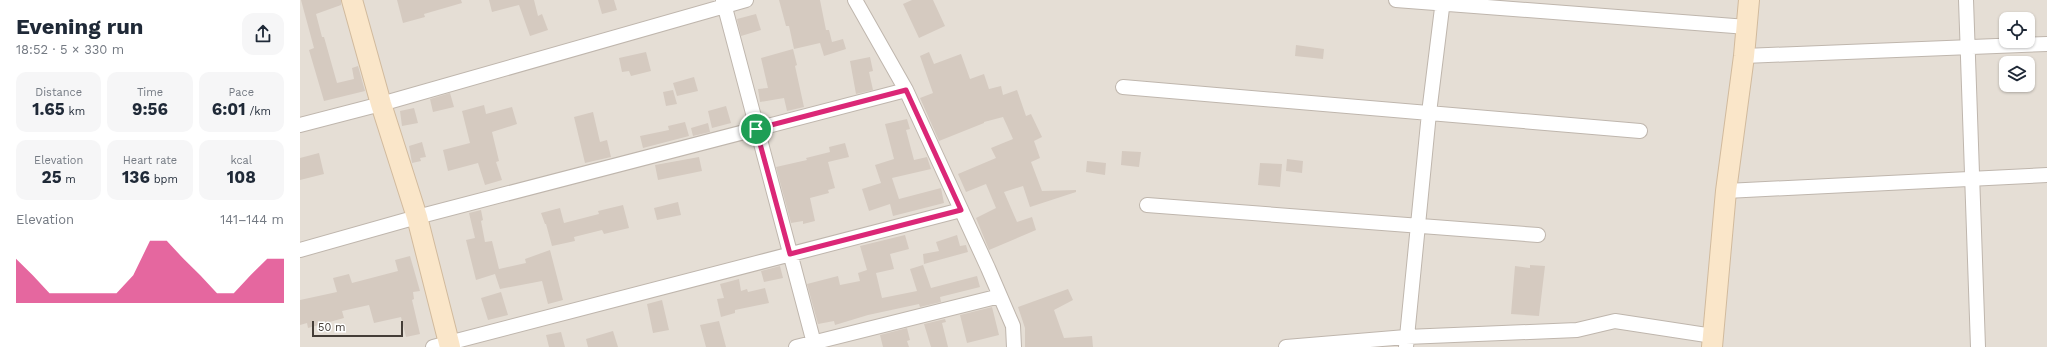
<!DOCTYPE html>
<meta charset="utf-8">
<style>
body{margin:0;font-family:"Work Sans",sans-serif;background:#f6f6f7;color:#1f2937;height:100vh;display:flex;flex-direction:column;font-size:15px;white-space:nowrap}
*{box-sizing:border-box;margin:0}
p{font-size:13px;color:#747a83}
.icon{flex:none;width:22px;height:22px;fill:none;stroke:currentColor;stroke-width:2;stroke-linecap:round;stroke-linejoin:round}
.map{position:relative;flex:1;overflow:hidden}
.side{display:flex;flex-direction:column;background:#fff;width:300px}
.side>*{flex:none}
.tools{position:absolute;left:1699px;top:12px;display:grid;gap:8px}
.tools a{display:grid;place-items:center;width:36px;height:36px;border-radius:8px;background:#fff;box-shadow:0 1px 3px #0004;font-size:20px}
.scale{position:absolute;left:12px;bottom:10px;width:91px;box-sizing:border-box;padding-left:4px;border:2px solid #443d37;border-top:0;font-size:11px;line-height:14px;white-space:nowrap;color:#443d37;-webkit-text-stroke:3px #fff;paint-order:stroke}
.pin{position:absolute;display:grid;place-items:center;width:34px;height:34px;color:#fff;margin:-17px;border:2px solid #fff;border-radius:50%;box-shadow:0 1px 4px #0007}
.round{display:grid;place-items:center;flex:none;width:42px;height:42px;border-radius:12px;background:#f6f6f7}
.head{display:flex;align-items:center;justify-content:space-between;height:68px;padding:0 16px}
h1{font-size:22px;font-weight:700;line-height:30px}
.metrics{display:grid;grid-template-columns:repeat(3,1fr);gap:6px;height:68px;padding:4px 16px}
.metrics div{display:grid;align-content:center;border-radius:10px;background:#f6f6f7;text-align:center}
.metrics b{font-size:17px;font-weight:700}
.metrics small{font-size:11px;font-weight:400}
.metrics p{font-size:11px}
.chart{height:112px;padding:8px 16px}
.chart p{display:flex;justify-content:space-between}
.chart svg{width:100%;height:72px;margin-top:4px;fill:#db2777;opacity:.7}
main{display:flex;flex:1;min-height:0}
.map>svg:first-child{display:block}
.residential{fill:#e5ded5;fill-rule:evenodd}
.building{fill:#d5cac0}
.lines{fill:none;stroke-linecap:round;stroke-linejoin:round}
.minor-casing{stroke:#bfb6ad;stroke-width:16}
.secondary-casing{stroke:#d1ba9d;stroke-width:22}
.minor{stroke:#fff;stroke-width:14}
.secondary{stroke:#fae6c9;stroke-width:20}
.route-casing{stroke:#fff;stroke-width:8}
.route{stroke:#db2777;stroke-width:5}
</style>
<main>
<section class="side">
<div class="head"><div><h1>Evening run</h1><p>18:52 · 5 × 330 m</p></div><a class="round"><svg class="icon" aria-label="share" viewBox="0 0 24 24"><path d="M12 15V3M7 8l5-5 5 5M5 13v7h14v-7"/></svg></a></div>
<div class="metrics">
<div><p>Distance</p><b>1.65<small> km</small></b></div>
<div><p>Time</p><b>9:56</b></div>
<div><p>Pace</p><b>6:01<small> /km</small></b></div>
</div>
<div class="metrics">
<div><p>Elevation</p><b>25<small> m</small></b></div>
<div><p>Heart rate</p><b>136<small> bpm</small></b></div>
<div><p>kcal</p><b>108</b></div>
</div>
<div class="chart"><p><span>Elevation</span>141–144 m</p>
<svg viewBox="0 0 160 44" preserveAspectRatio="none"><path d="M0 44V17L10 27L20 38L30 38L40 38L50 38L60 38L70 27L80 6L90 6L100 17L110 27L120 38L130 38L140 27L150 17L160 17V44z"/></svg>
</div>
</section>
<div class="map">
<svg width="1747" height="347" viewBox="0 0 1747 347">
<rect width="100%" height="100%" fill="#f2ede7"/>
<path class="residential" d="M0 0H1747V347H0ZM1706 19H1728V41H1706ZM1706 63H1728V85H1706Z"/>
<path class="building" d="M1 0H41V5L16 14 22 37H24L37 83 54 79 52 68 58 66 65 91 24 101 9 50 14 48Z
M97 0H161L162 3 124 14 125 17 103 23Z
M189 0H234L238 16 242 14 248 30 230 36 219 5 192 12Z
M298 0H314L317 10 302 14Z
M479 0H520L526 30H529L532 42 543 39 546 49 524 56 520 43 494 49 489 26H486Z
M612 0H633L645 26 619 38 603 4Z
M456 14 461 30 441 36 437 19Z
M996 45 1024 49 1023 59 995 56Z
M493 49 497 65 495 66 504 107 487 111 484 98 460 102 458 89 468 88 461 58Z
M346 52 351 71 331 76 329 71 322 72 319 58Z
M629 52 634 64 661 54 670 79 684 74 689 89 701 86 703 95 717 90 726 116 731 114 742 137 734 141 740 158 731 162 742 191 776 190V192L730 207 723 186 704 192 717 222 732 217 736 230 689 250 676 218 696 208 686 184 666 192 658 174 696 158 691 148 713 139 703 117 684 122V123L639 141 620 98 633 93 620 56Z
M570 57 573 71 569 72 573 90 556 94 550 61Z
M394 77 398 91 377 96 373 83Z
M373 90 377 104 366 106 363 92Z
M150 93 154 107 133 112 130 99Z
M184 105 186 114 212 107 217 124 192 132 199 161 196 162 202 180 185 185 178 163 148 171 143 150 170 143 162 111Z
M426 106 431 123 412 128 408 111Z
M114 108 118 123 102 126 100 111Z
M293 112 300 142 307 140 311 157 285 163 274 117Z
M607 119 610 129 606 130 614 160 627 157 631 169 592 178 599 199 641 188 644 203 593 216 590 204 569 211 562 189 581 183 575 165 594 159 585 124Z
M385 122 389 136 343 148 340 136 369 130 368 126Z
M408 123 410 132 393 136 391 128Z
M122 142 126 157 120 158 121 161 112 163 109 146Z
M545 143 549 157 528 162 535 188 528 190 529 193 510 198 515 221 503 224V221L491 223 476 167 507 160 506 158 530 152 529 147Z
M822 151 841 152 839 167 821 165Z
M19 153 24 174 0 180V158Z
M399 157 402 171 358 180 355 165Z
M987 159 1003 161 1002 173 986 171Z
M787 161 806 163 805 175 786 172Z
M960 163 982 164 980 187 958 185Z
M378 202 381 215 357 220 354 208Z
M323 205 329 228 304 234 302 230 274 237 275 241 252 246 246 224H245L241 213 260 208 264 223 299 214 298 211Z
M181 210 183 220 181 221 185 242 192 241 199 269 226 263 225 259 250 250 263 300 248 304 242 281 200 289 195 274 176 280 166 240 175 238 169 213Z
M605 235 609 249 590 254 594 269 576 273 582 298 617 291 610 269 623 265 631 288 677 276 680 287 640 297 641 302 620 307 619 304 568 315 535 325 534 321 518 324 507 284 538 276 540 285 560 281 558 273 567 270 560 246Z
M657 235 660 246 666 245 668 252 624 264 623 254 639 251 636 242Z
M110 256 120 291 113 292 114 299 112 300 120 334 106 337 101 317 74 323 69 305 42 311 44 318 8 328 7 323 0 325V300L37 292 33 278 49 274 52 283 98 271 95 260Z
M1230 265 1245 266 1239 316 1211 314 1215 266 1230 268Z
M480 266 483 278 464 282 461 271Z
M439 279 441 291 447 289 448 292 465 288 469 303 435 310V313L421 317 417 299 424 298 420 284Z
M768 289 773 300 754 310 764 338 792 336 793 347H725V328L718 307Z
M201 292 208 315 188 320 181 298Z
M362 300 369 330 353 333 347 304Z
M692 307 699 335 667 343 660 315Z
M645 319 646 322 642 323 648 347H631L624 324Z
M419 321 426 347H406L400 325Z
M607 328 610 340 607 341 609 347H583L580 335Z
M313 331 318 347H288L286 339Z
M261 332 265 347H249L246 335Z"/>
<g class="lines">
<defs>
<path id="minor" d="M423 0 515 347
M555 0 606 90 688 268 713 326 714 347
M1096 0 1447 27
M1666 0 1678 347
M1444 56 1747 44
M823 87 1340 131
M0 125 81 104 446 0
M1426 191 1747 175
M847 205 1238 235
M0 250 117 217 606 90
M133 347 661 210
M496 347 700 296
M986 347 1106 337 1277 330 1315 321 1413 336
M1106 347 1129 113 1143 0"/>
<path id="secondary" d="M52 0 81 104 117 217 150 347
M1412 347 1426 191 1444 56 1449 0"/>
</defs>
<use href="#minor" class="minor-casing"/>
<use href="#secondary" class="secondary-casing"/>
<use href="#minor" class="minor"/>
<use href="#secondary" class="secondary"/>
</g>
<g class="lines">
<defs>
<path id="route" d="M606 90 661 210 490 254 456 129Z"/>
</defs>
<use href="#route" class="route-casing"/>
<use href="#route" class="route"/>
</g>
</svg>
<div class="tools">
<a><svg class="icon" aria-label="locate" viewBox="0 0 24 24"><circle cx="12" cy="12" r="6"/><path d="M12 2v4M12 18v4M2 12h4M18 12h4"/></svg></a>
<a><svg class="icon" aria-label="layers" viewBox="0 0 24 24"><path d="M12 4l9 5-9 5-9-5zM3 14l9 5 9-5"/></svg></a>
</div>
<div class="scale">50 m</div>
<div class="pin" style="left:456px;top:129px;background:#1e9e55"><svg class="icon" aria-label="arrive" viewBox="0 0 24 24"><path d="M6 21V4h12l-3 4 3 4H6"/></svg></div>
</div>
</main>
